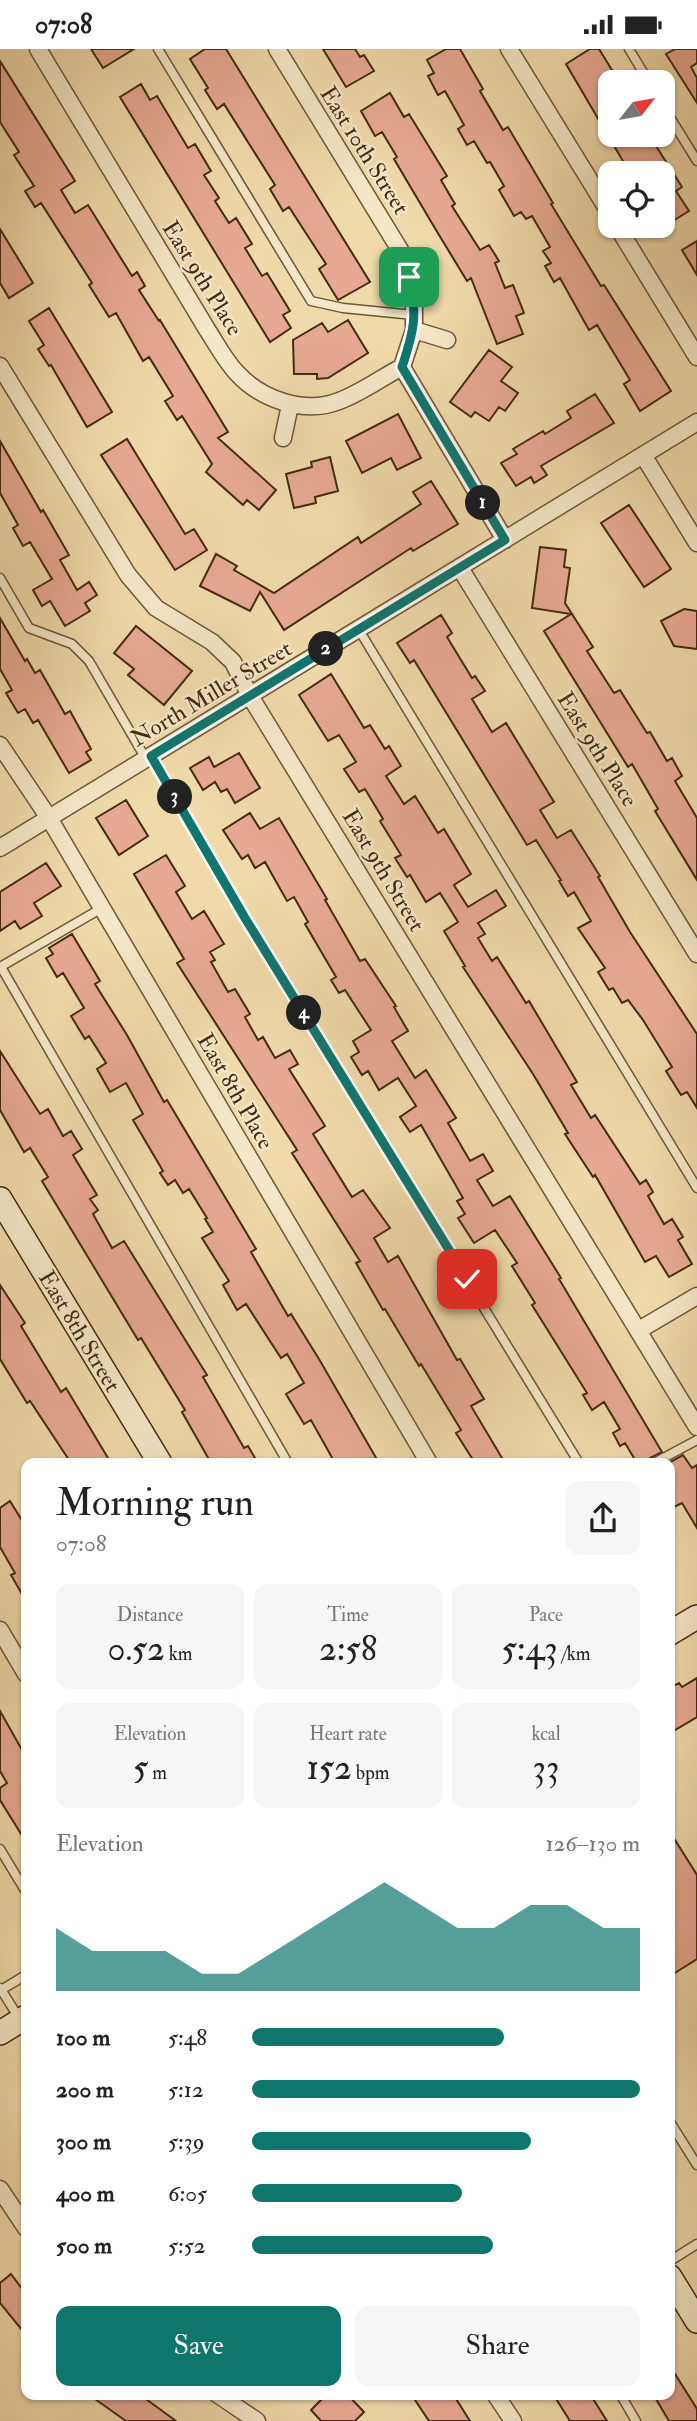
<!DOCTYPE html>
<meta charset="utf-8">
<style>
body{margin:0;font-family:"IM FELL Double Pica",serif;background:#f6f6f6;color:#222;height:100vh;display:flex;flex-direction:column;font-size:26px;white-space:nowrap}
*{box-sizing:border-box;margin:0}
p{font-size:23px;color:#767676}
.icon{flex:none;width:38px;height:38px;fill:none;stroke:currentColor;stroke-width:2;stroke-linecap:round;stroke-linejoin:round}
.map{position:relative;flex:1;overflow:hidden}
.details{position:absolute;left:21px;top:1409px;width:654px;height:942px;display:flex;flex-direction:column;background:#fff;border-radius:14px;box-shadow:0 2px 5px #0004}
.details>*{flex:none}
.needle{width:46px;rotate:59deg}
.fabs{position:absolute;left:598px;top:21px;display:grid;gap:14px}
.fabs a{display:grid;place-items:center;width:77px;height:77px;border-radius:14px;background:#fff;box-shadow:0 2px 5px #0004;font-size:35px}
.pin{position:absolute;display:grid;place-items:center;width:60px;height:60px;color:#fff;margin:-30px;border-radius:14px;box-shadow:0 4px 10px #0006}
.km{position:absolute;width:35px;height:35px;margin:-18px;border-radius:50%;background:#222;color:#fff;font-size:19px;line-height:35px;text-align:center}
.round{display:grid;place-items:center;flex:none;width:74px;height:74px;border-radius:14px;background:#f6f6f6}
.headline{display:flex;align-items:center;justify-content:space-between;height:119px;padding:0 35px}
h1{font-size:38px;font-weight:600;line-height:52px}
.metrics{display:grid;grid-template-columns:repeat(3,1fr);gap:10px;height:119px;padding:7px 35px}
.metrics div{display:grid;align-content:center;border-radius:14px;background:#f6f6f6;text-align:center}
.metrics b{font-size:35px;font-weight:600}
.metrics small{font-size:19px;font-weight:400}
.metrics p{font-size:19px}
.chart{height:196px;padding:14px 35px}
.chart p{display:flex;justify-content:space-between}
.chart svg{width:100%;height:126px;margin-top:7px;fill:#0f766e;opacity:.7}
.primary-button{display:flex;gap:14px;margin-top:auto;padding:14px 35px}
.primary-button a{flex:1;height:80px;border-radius:14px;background:#0f766e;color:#fff;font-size:28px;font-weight:600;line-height:80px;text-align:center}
.primary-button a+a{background:#f6f6f6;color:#222}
ul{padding:0 35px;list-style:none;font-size:23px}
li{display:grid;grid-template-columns:112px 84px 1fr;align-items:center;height:52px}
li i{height:18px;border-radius:9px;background:#0f766e}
.status{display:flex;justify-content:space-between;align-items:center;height:49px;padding:0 35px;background:#fff;direction:ltr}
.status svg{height:19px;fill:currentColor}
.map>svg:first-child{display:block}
.building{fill:#e8a994;stroke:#432a11;stroke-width:2}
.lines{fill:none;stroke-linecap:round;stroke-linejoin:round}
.lane-casing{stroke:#6e5637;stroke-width:11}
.street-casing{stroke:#6e5637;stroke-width:19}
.secondary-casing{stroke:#432a11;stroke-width:26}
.lane{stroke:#f6e7c8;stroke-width:8}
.street{stroke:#f6e7c8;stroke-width:16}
.secondary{stroke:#f6e7c8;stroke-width:23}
.route-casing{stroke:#fff;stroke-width:14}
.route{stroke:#0f766e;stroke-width:9}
.labels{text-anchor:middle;stroke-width:5;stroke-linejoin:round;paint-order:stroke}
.street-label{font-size:23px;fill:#432a11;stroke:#f6e7c8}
</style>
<div class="status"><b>07:08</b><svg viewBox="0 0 49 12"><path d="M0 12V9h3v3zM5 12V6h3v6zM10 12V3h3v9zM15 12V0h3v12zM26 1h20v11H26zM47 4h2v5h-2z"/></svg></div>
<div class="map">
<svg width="697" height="2372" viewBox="0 0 697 2372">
<rect width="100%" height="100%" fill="#f1daaa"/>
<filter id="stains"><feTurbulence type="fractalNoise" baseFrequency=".00286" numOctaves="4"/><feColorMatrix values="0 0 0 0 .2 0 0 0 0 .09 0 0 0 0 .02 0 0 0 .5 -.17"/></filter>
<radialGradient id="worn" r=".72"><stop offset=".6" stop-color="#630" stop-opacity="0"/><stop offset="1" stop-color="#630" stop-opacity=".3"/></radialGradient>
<path class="building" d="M91 0H134L103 19Z
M205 0H226L370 233 338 251 319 220 326 215 311 192 289 158 283 162 270 140 275 136 224 55 217 60 205 41 208 39 190 10Z
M323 0H355L360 8 364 6 374 22 346 38Z
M446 0H460L483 40 480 42 503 81 508 78 553 154 551 155 601 237 604 236 671 342 640 362 624 335 630 331 597 276 589 281 560 229 554 233 545 217 551 214 543 202 550 198 532 167 526 170 521 163 514 167 499 141 504 137 490 113 487 114 474 92 467 96 458 80 464 76 445 42 438 46 428 27 434 24 427 11Z
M590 0H599L615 26 611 29V86H649L682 138 676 142 689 162 663 178V124H630L566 15Z
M675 0H697V14L691 18 697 29V54L666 5Z
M0 12 75 132 61 141 75 164 88 156 132 227 137 223 145 237 139 241 159 272 160 271 228 383 218 389 276 441 259 461 247 451 243 456 206 423 212 415 182 367 177 371 165 352 173 347 149 308 143 312 116 264 109 268 89 236 92 234 41 154 35 158 25 142 34 137 14 106 19 103 0 73Z
M141 35 150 51 157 47 188 99 195 95 211 122 204 126 219 149 215 152 229 174 236 169 252 195 245 199 262 227 267 224 290 262 283 266 291 279 270 293 120 48Z
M390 44 404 68 409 65 447 127 441 131 455 155 452 157 480 201 489 196 499 212 495 214 505 239 513 236 524 264 516 267 523 285 497 295 471 229 467 232 436 181 394 110 397 108 382 83 375 87 361 62Z
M0 180 33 234 9 249 0 234Z
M697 192V226L682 201Z
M49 259 112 363 87 378 51 316 49 317 38 300 44 296 29 272Z
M348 271 368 304 328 329 317 330V325H294L293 291 322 274 328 283Z
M489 301 512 318 501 332 518 344 505 362 499 358 489 372 475 363 471 368 450 353Z
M595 345 614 374 541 417 547 426 534 434 531 428 516 437 501 414 517 405 513 400 543 382 545 385 571 369 567 362Z
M398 365 421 409 397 421 391 409 362 424 346 392Z
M127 390 185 485 194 480 207 501 175 521 101 406Z
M0 392 41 463 43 461 69 506 60 511 77 541 89 533 97 546 85 554 90 562 65 577 50 552 42 557 33 541 52 530 30 493 23 497 13 479 18 476 0 444Z
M330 408 338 442 315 448 316 454 294 459 286 425 312 418 311 413Z
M431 432 458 475 413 502 411 499 284 581 260 543 250 562 200 537 216 505 237 517 234 521 274 544 358 488 361 494 421 455 413 443Z
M629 456 671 520 644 538 601 474Z
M540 498 566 501 564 518 570 519 565 554 593 598 587 602 614 644 620 641 647 684 650 683 667 712 672 709 682 727 675 732 697 769V831L655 762 658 760 632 715 628 718 544 582 571 565 532 559Z
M684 560 697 562V600L674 597 661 572Z
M441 566 452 584 447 588 472 629 475 627 485 642 472 650 492 683 506 674 554 753 540 761 557 789 571 781 600 827 598 828 630 883 697 985V1059L687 1043 681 1046 666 1022 672 1018 643 971 628 951 622 954 613 939 609 941 598 923 605 919 578 879 591 872 574 843 568 847 559 832 561 831 536 791 527 796 414 611 410 614 397 594Z
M0 569 25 612 27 610 35 624 40 621 65 665 70 662 91 700 86 703 91 711 69 724 38 671 33 674 25 660 18 664 6 644 12 641 0 620Z
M136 577 192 622 164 656 128 626 134 620 114 604Z
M331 625 364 679 370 676 385 700 389 697 401 717 386 727 404 755 415 747 438 784 444 780 471 825 454 836 468 858 496 841 506 857 478 874 485 885 478 889 492 912 497 908 526 954 529 952 577 1033 571 1036 591 1069 595 1066 640 1135 646 1131 653 1143 648 1147 664 1175 672 1170 683 1188 678 1191 692 1215 669 1228 656 1207 645 1213 595 1126 593 1128 565 1085 568 1084 533 1025 463 918 465 917 444 882 458 873 440 844 426 853 410 826 407 828 395 809 401 806 380 772 383 770 365 740 359 743 344 720 356 713 339 686 328 692 299 646Z
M239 704 260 739 235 754 227 740 221 743 215 733 203 741 190 719 209 708 214 718Z
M126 751 148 787 119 806 96 769Z
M250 764 260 780 279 769 327 850 325 851 360 912 365 910 396 957 394 958 408 982 392 992 415 1029 426 1021 456 1069 448 1074 470 1112 483 1105 493 1122 477 1131 493 1157 510 1147 561 1229 559 1230 662 1403 650 1409 648 1414H637L625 1394 620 1397 613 1384 620 1380 604 1353 592 1361 583 1346 587 1344 532 1256 535 1254 512 1217 517 1214 495 1181 474 1194 458 1169 465 1165 457 1152 463 1149 421 1076 410 1083 400 1068 416 1057 398 1029 379 1041 368 1022 362 1026 351 1008 359 1003 353 992 371 981 345 941 339 944 331 931 336 928 305 875 308 873 294 848 287 852 265 813 255 819 248 806 242 810 223 781Z
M166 806 185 837 176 843 192 870 204 862 224 895 210 903 215 911 211 913 228 943 235 940 250 965 245 968 258 991 263 988 275 1009 290 1001 298 1015 289 1020 325 1077 313 1085 352 1148 363 1141 390 1179 374 1189 388 1213 398 1207 457 1311 460 1310 484 1350 471 1357 505 1414H475L456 1384 461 1381 421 1315 419 1317 385 1260 383 1261 356 1214 360 1212 292 1104 297 1101 177 914 184 910 134 825Z
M46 814 61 837 34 854 42 867 20 880 15 872 0 882V843Z
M72 885 100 932 95 935 127 986 164 1053 167 1051 225 1148 256 1200 251 1203 288 1267 291 1265 319 1310 379 1414H335L311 1371 304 1375 286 1345 304 1334 287 1305 281 1309 246 1255 237 1261 223 1236 229 1232 202 1189 213 1183 205 1170 207 1169 189 1140 183 1144 175 1131 168 1136 160 1124 163 1122 133 1071 143 1065 126 1034 110 1043 97 1020 106 1014 89 987 85 990 71 967 84 959 63 924 57 928 46 909 53 905 49 899Z
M0 1002 40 1065 48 1060 63 1087 71 1082 82 1100 73 1106 97 1146 90 1150 98 1161 93 1165 112 1199 124 1192 207 1326 203 1328 244 1399 248 1397 258 1414H211L182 1363 185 1361 141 1289 138 1291 42 1132 48 1128 30 1099 24 1103 0 1061Z
M0 1236 25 1274 21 1277 61 1343 66 1339 111 1414H71L30 1352 27 1354 0 1310Z
M683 1406 692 1419 697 1416V1479L682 1454 670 1460V1413Z
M10 1452 26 1478V1552L11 1526 15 1524 0 1498V1459Z
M697 1629V1668L670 1684V1639L679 1634 682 1638Z
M0 1662 26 1708V1793L0 1751V1739L7 1734 0 1722Z
M670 1783 697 1826V1910L670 1927Z
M11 2225 26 2245V2286L0 2254V2234Z
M670 2317 697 2360V2372H669L653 2345H670Z
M88 2345H139L176 2372H126Z
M327 2345H347L364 2363 355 2372H321L311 2361Z
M411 2345H453L470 2372H429Z
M553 2345H590L607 2372H570Z"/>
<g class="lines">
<defs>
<path id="lane" d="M158 0 311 252 343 259 414 266
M629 0 649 33
M663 57 697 112
M0 529 29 579 72 595 89 612 146 710
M359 581 697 1139
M151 707 245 869 579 1414
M0 918 102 859
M1 918 288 1414
M654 1414 697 1391
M0 1800 26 1843
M0 1939 19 1969
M1 1941 26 1926
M670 2073 697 2116
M670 2212 697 2195
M620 2345 636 2372"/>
<path id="street" d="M38 0 208 282C217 296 225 311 236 323 260 350 304 366 339 352 361 344 381 329 402 318
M277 0 400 201 414 247V281L402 318 505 491
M509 0 611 166
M617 177 697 308
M414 281 447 291
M0 317 128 526 156 559 212 593 233 613 250 647 697 1378
M283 389 290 356
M643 406 697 494
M460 519 697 905
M0 696 49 769 429 1414
M0 799 697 373
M639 1281 697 1247
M0 1581 26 1625
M0 2140 26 2179
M217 2345 257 2372
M495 2345 513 2372"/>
<path id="secondary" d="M0 1150 160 1414
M670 1584 697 1568
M0 1984 26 1968
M670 2228 697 2272"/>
</defs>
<use href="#lane" class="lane-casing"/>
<use href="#street" class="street-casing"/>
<use href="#secondary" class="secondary-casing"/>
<use href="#lane" class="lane"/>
<use href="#street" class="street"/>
<use href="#secondary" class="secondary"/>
</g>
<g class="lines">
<defs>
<path id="route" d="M409 228C418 265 414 282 402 318L505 491 151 707 245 869 467 1230"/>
</defs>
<use href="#route" class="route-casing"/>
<use href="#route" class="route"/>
</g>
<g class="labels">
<g class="street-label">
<text transform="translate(365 101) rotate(58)" y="8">East 10th Street</text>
<text transform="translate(203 229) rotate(58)" y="8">East 9th Place</text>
<text transform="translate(211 644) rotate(-31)" y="8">North Miller Street</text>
<text transform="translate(598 700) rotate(58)" y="8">East 9th Place</text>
<text transform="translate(384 821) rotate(59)" y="8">East 9th Street</text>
<text transform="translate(236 1042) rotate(60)" y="8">East 8th Place</text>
<text transform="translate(80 1282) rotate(59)" y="8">East 8th Street</text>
</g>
</g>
<rect width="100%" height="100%" filter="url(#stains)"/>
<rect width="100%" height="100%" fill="url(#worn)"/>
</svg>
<div class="fabs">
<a><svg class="needle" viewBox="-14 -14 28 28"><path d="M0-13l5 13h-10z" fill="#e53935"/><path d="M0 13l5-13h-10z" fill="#767676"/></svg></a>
<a><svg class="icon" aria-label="locate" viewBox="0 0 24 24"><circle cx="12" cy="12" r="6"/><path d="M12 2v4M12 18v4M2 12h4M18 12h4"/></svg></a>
</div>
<div class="pin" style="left:409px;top:228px;background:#1e9e55"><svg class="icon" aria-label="arrive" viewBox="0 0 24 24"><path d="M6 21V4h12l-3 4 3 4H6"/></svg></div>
<div class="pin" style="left:467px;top:1230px;background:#d93025"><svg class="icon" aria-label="check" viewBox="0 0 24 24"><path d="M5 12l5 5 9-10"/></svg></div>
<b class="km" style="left:483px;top:454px">1</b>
<b class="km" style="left:326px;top:600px">2</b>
<b class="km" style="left:175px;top:748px">3</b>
<b class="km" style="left:304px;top:964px">4</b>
<section class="details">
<div class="headline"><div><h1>Morning run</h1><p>07:08</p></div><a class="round"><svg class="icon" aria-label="share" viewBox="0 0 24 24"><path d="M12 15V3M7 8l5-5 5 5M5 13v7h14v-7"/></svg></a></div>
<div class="metrics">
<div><p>Distance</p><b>0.52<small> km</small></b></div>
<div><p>Time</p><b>2:58</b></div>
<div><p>Pace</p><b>5:43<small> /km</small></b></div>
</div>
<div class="metrics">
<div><p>Elevation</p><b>5<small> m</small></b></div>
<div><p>Heart rate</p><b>152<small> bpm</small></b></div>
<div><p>kcal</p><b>33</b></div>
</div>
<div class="chart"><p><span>Elevation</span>126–130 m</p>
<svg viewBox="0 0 160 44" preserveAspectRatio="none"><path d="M0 44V22L10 30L20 30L30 30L40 38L50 38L60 30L70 22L80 14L90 6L100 14L110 22L120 22L130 14L140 14L150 22L160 22V44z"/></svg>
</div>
<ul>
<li><b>100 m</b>5:48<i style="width:65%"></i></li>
<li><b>200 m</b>5:12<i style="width:100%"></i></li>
<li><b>300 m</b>5:39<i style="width:72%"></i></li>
<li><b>400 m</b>6:05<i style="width:54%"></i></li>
<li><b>500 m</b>5:52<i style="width:62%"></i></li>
</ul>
<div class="primary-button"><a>Save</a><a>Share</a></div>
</section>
</div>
